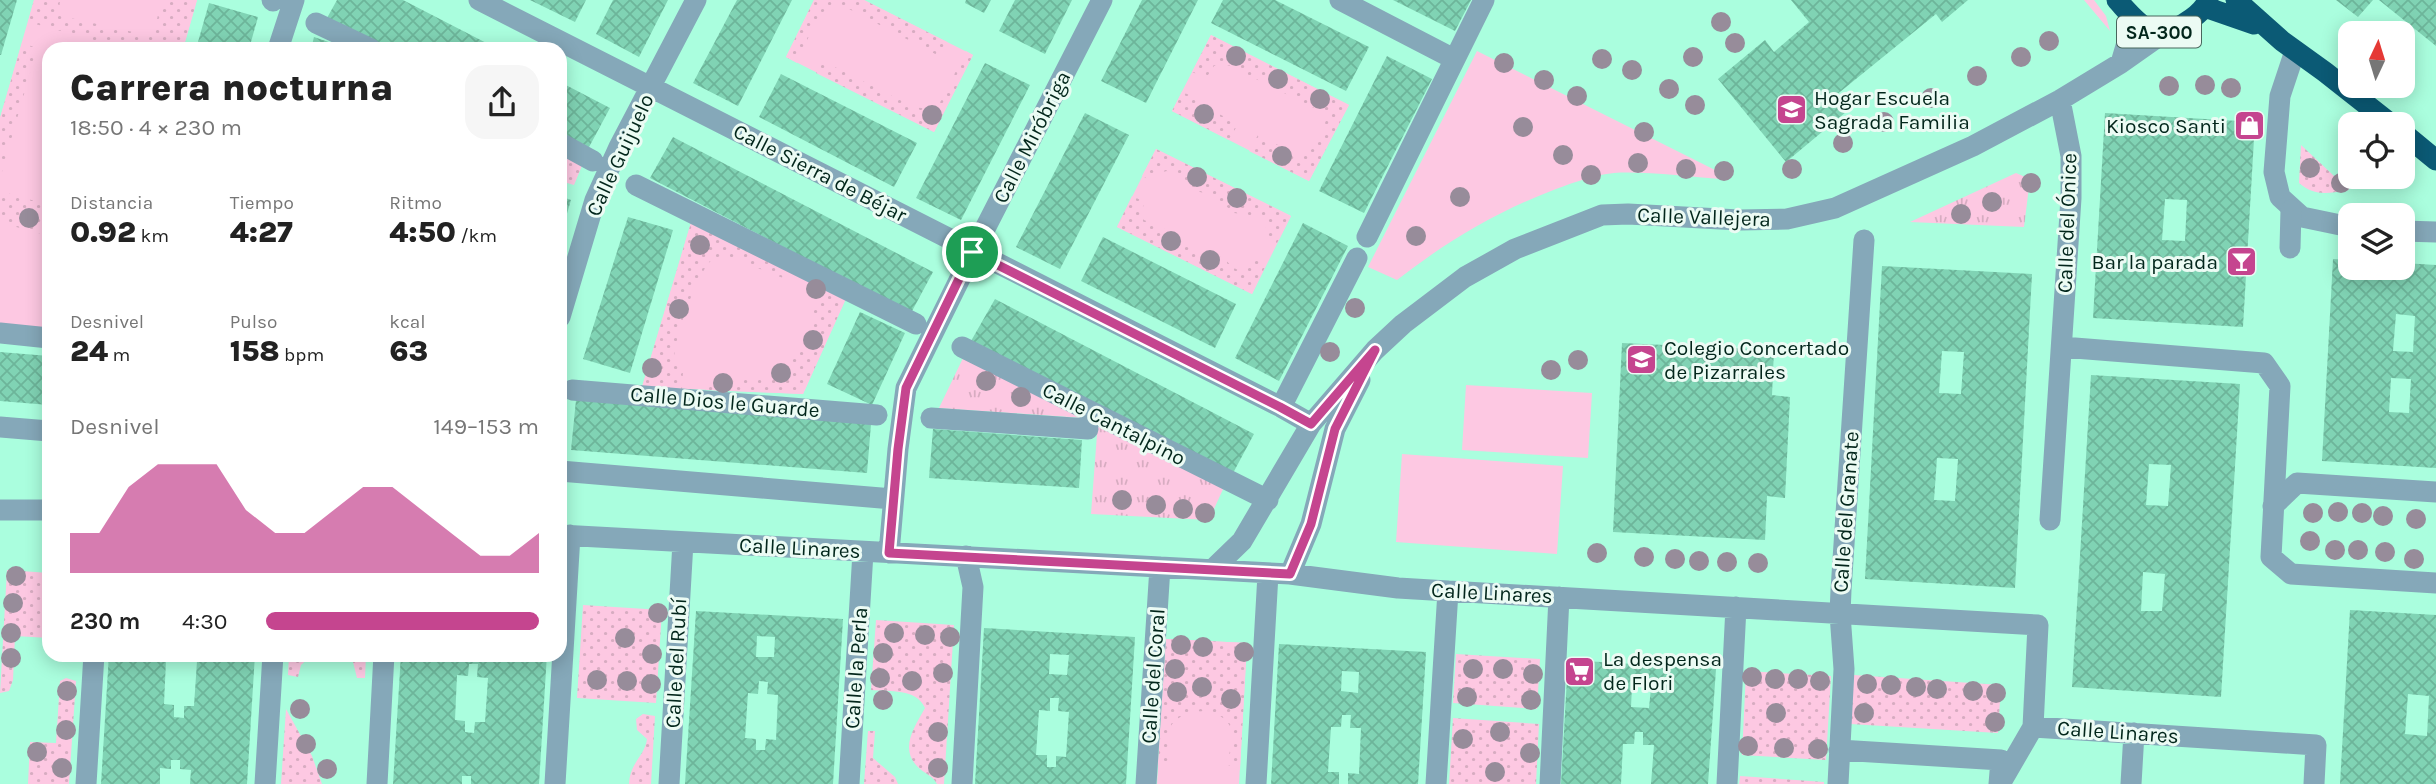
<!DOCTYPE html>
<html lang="es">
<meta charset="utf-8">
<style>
body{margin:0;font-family:Karla,sans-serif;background:#f6f6f6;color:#222;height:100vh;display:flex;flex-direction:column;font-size:26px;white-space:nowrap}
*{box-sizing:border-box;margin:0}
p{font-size:23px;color:#767676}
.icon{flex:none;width:38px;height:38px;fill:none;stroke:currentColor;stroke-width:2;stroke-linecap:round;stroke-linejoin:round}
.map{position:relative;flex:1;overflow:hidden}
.details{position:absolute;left:42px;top:42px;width:525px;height:620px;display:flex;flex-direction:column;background:#fff;border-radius:21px;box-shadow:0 4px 18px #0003}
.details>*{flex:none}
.needle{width:46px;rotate:4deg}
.controls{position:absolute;left:2338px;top:21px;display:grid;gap:14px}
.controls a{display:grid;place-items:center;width:77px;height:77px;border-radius:14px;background:#fff;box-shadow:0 4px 18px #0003;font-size:35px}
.pin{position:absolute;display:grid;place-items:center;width:60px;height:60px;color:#fff;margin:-30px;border:4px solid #fff;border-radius:50%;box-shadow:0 2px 7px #0007}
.round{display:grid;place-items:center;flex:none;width:74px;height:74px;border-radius:21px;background:#f6f6f6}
.summary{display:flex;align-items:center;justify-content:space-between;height:119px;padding:0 28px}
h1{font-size:38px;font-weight:800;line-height:52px}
.figures{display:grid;grid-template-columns:repeat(3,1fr);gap:10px;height:119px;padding:7px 28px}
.figures div{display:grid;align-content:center}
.figures b{font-size:30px;font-weight:800}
.figures small{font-size:19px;font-weight:400}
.figures p{font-size:19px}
.chart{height:196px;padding:14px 28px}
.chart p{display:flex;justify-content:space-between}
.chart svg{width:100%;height:126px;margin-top:7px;fill:#c5458f;opacity:.7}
ul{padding:0 28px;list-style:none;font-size:23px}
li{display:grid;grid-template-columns:112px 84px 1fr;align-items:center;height:52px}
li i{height:18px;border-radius:9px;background:#c5458f}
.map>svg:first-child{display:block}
.grass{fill:url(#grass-tufts)}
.park{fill:#fdc8e2}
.garden{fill:url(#garden-dots)}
.building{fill:url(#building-cross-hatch);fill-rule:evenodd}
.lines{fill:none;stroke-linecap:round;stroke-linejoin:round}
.lane{stroke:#85a8b9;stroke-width:21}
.street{stroke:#85a8b9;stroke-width:21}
.highway{stroke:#0b5a75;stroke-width:21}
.tree{fill:#978c9a}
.route-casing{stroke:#fff;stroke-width:14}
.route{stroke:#c5458f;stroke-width:9}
.labels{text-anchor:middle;stroke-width:6;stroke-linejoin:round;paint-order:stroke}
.shield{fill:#ecfbf4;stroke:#48665c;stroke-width:2}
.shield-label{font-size:19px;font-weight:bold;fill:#02261b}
.poi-label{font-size:21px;fill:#02261b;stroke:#ecfbf4;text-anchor:start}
.street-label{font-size:21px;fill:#02261b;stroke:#ecfbf4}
</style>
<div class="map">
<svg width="2436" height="784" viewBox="0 0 2436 784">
<defs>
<pattern id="grass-tufts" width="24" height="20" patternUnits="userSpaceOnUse" patternTransform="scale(1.75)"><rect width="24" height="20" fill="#fdc8e2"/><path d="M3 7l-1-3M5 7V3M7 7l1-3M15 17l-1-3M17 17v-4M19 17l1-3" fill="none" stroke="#d7acc1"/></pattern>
<pattern id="garden-dots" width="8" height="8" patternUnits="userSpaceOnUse" patternTransform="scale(1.75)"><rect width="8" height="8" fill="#fdc8e2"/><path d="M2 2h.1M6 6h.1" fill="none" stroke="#d7acc1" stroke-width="1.8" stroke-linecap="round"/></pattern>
<pattern id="building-cross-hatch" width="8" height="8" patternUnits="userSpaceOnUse" patternTransform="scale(1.75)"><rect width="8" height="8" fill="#80d3b4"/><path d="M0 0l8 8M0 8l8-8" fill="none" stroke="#6db59a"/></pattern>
</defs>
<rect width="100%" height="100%" fill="#aafede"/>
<path class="grass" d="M2084 0H2094L2106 16 2110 31Z
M2016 173 2030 179 2024 227 1910 222Z
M964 356 1084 418 939 408Z
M1098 421 1224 487 1209 520 1091 514Z"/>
<path class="park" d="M34 0H197L183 49H49V332L0 328V118Z
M814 0H864L973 55 934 132 786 57Z
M1211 35 1349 105 1309 181 1172 111Z
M1477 51 1725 175 1722 179C1689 177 1645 171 1614 173 1594 175 1575 182 1556 189 1498 211 1447 241 1397 280L1368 267Z
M1156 149 1291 216 1252 294 1117 227Z
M693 216 848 294 803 394 642 387Z
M1466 385 1592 393 1588 458 1462 450Z
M1402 454 1563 466 1557 554 1396 542Z
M1166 639 1247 643 1239 784H1157Z"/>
<path class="garden" d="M34 0H60L59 12 66 17 142 34 152 31 156 24 161 0H197L183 49H126L28 22Z
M814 0H864L947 42 941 57 849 9H826L816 20 797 63 786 57Z
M1211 35 1349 105 1309 181 1249 151 1258 135 1296 154 1306 155C1317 145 1325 131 1326 117L1320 111 1230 66 1220 63 1214 66 1206 78 1192 72Z
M22 43 37 48 0 179V118Z
M966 51 973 55 934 132 816 73 821 60 912 106C924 109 932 111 941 101Z
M1182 92 1202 100 1206 107 1238 124 1229 140 1172 111Z
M2301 145 2349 190C2329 193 2315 197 2299 183Z
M1156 149 1291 216 1276 245 1265 239 1266 225 1257 216 1234 213 1213 195 1191 190 1167 171 1158 173 1155 182 1142 176Z
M560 150 584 161 574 185 560 181Z
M0 191 49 205V236L9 225 0 226Z
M1132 196 1145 202 1141 212 1144 220 1183 237 1196 249 1224 258 1232 267 1240 271 1246 270 1256 260 1266 265 1252 294 1117 227Z
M693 216 790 265 783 278 727 256C719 256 713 257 708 264 694 282 673 341 674 363L683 371 682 389 642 387Z
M810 275 848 294 803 394 706 390V376C723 377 741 380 757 379 790 377 823 326 812 295L803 290Z
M7 570 49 573V638L15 636 13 680 9 691 0 693Z
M583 605 662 610 656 703 577 698Z
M876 620 954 625 944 784H937C932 775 927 775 920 769 898 750 914 728 925 708 916 688 890 692 871 690Z
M1166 639 1247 643 1240 770 1228 765C1227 751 1237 741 1231 728 1221 706 1187 707 1173 723 1161 738 1175 748 1167 763L1158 765Z
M1456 654 1540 659 1537 709 1453 703Z
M289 655H312L301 665 298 677 288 675Z
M344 655H366L365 678H357L353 662Z
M1746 671 1831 676 1826 760 1742 755Z
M1854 675 2001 685 1998 733 1850 724Z
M66 678 76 681 69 784H28L30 742 56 743 60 681Z
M286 709 312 756 322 784H281Z
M643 714 655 716 651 784H629C630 762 645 756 647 739L637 730 636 719Z
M1453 718 1539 724 1536 784H1449Z
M868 731H875L873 758 895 777 898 784H864Z
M1740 776 1824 782V784H1739Z"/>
<path class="building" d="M0 0H17L1 55H0Z
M337 0H403L498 49H388L327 18Z
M530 0H586L575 22Z
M613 0H668L639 57 596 34Z
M737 0H792L738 106 693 83Z
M966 0H991L984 13 965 3Z
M1015 0H1072L1045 54 999 31Z
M1142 0H1198L1146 103 1101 81Z
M1223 0H1275L1369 47 1346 91 1211 23Z
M1393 0H1471L1455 31Z
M1791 0H1968L1942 22 1936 14 1835 96 1846 112 1786 162 1718 79 1765 40 1774 52 1809 22Z
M2336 0H2373L2358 17Z
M2379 0H2436V46Z
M209 3 258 17 249 49H196Z
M314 37 349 49H311Z
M1387 56 1432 79 1364 213 1319 191Z
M985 63 1030 85 961 220 916 198Z
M781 74 917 143 894 187 759 117Z
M560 82 610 108 588 149 560 134Z
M1085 113 1129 135 1060 269 1016 247Z
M2105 113 2255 122 2243 327 2093 318ZM2165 199 2187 200 2185 241 2162 240Z
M673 137 933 272 911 313 650 178Z
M560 196 571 200 561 234H560Z
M628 217 673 230 630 373 583 359Z
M1303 223 1348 246 1279 381 1235 358Z
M1103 237 1236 304 1215 348 1081 281Z
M2333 259 2350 260V268H2403V263L2436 265V468L2322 461ZM2396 314 2415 316 2413 352 2393 351ZM2391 378 2411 379 2409 413 2389 412Z
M1882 266 2032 274 2015 588 1865 579ZM1942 351 1964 352 1961 394 1939 393ZM1937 458 1958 459 1955 501 1934 500Z
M995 299 1254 434 1232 475 971 341Z
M860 312 905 333 872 405 827 384Z
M1622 343 1774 350 1772 395 1790 397 1785 498 1767 496 1765 540 1613 532Z
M0 352 49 356V405L0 401Z
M2091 375 2240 384 2221 697 2072 687ZM2149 464 2171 465 2168 506 2146 505ZM2143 572 2165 574 2162 611H2141Z
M576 400 871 424 867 473 571 450Z
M933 429 1082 440 1079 488 929 478Z
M2350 610 2436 615V784H2340ZM2408 694 2429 696 2427 736 2405 734Z
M696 611 843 619 833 784H685ZM757 636 775 637 774 657H756ZM759 681 768 682 767 694 778 695 776 740 766 739 765 750H756V739L745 738 748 693 758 694Z
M984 628 1135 637 1126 784H975ZM1050 654 1069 655 1067 675 1049 674ZM1050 698H1059L1058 711 1069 712 1066 757 1056 756V767H1047V755H1036L1039 710 1050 711Z
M1279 644 1426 652 1418 784H1348V773L1359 774 1361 728H1350L1351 715H1342L1341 727H1331L1328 772H1339V784H1271ZM1342 671 1359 672 1358 693 1341 691Z
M109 654H177V660H166L164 704 174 705V717L184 718V706H194L197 661H186L187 654H255L247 784H190L191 770 180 769V760H171V769L160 768V784H101Z
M401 654H547L539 784H471V776H462V784H393ZM469 664H478L477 677 488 678 485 722H475L474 733 465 732V721L455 720 457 675 468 676Z
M1568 660 1716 669 1708 784H1651L1654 745H1643V732H1635L1634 744H1623L1621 784H1561ZM1632 686 1651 688 1649 708 1631 707Z"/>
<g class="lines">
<path class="lane" d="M2295 51 2280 96 2274 172 2280 197 2302 217 2350 227
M2403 231 2436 232"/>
<path class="street" d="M272 0 273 1
M479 0 1281 407 1311 424
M1340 0 1454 59
M316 23 371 49
M278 49 294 0
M2121 63 2134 19
M560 143 593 161
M636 185 916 324
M1367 237 1484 0
M2290 248 2291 210
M560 317 595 200 619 147 696 0
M0 333 49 338
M962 347 1268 500
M2062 347 2264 363 2280 386 2271 557 2291 574 2436 583
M572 390 877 415
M1281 407 1357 258
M931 418 1088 429
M0 427 49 431
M560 471 893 499
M2273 506 2297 483 2436 492
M0 510H49
M2050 520 2071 198V156L2060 100
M560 535 1290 574 1398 588 1448 591 2038 625 2033 727 2000 784
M889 553 898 449 906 388 973 252 1102 0
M1212 570 1242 541 1311 424 1375 350 1403 324 1465 277 1515 249 1602 215 1628 214 1739 220 1787 219 1835 208 1973 146 2060 100 2121 63 2165 32
M1290 574 1311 524 1335 429 1360 380
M2033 727 2316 745 2314 784
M1839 750 2001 760 1999 784
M86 784 94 654
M265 784 273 654
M377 784 384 654
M555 784 570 535
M669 784 683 542
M849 784 863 552
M962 784 973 587 966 556
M1146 784 1160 567
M1256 784 1268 574
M1436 784 1448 591
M1550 784 1559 597
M1727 784 1736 607
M1838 784 1844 669 1840 614 1841 590 1864 240
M2131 784 2134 733"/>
<path class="highway" d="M2117 0C2139 24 2152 44 2185 23 2195 17 2204 10 2208 0
M2236 0 2282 41 2325 72 2391 124
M2205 7 2254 24
M2403 133 2436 160"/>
</g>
<g class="tree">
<circle cx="1721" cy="22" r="10"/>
<circle cx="2049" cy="41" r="10"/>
<circle cx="1735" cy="43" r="10"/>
<circle cx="1236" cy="56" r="10"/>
<circle cx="1693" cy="57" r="10"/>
<circle cx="2021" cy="57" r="10"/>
<circle cx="1602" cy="59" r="10"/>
<circle cx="1504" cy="63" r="10"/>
<circle cx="1632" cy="70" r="10"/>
<circle cx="1977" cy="76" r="10"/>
<circle cx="1278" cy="79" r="10"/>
<circle cx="1544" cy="80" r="10"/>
<circle cx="2205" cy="85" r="10"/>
<circle cx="2169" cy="86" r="10"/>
<circle cx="2231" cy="88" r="10"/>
<circle cx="1669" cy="89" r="10"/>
<circle cx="1577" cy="96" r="10"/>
<circle cx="1931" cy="98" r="10"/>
<circle cx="1320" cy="99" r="10"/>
<circle cx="1695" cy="105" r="10"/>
<circle cx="1204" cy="114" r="10"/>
<circle cx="932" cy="115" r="10"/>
<circle cx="1884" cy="122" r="10"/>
<circle cx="1523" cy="127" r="10"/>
<circle cx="1644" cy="132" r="10"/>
<circle cx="1843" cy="143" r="10"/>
<circle cx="1563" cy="155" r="10"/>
<circle cx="1282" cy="156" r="10"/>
<circle cx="1638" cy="163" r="10"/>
<circle cx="2310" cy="168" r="10"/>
<circle cx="1686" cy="169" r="10"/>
<circle cx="1792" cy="169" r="10"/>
<circle cx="1724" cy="171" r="10"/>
<circle cx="1591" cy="175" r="10"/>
<circle cx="1197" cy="177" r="10"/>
<circle cx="2031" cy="183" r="10"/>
<circle cx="2341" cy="183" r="10"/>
<circle cx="1460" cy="197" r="10"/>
<circle cx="1237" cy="198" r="10"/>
<circle cx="1992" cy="202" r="10"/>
<circle cx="1961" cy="214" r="10"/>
<circle cx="29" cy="218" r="10"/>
<circle cx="1416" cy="236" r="10"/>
<circle cx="1171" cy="241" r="10"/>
<circle cx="700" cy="245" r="10"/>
<circle cx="1210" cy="260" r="10"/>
<circle cx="816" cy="289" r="10"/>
<circle cx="1355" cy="308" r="10"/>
<circle cx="679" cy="309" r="10"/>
<circle cx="813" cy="340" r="10"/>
<circle cx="1330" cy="352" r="10"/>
<circle cx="1578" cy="360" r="10"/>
<circle cx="652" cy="368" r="10"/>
<circle cx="1551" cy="370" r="10"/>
<circle cx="781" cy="373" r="10"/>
<circle cx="986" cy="381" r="10"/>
<circle cx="723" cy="383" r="10"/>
<circle cx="1021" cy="397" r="10"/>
<circle cx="1122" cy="500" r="10"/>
<circle cx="1156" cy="505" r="10"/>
<circle cx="1183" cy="509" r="10"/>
<circle cx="2338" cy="512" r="10"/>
<circle cx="1205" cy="513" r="10"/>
<circle cx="2313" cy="513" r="10"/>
<circle cx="2362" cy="513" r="10"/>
<circle cx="2383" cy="516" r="10"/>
<circle cx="2416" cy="519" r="10"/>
<circle cx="2310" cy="541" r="10"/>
<circle cx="2335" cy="550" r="10"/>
<circle cx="2358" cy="550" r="10"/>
<circle cx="2385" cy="552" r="10"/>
<circle cx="1597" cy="553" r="10"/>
<circle cx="1644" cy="557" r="10"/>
<circle cx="1675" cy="559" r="10"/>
<circle cx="2414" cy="559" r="10"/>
<circle cx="1699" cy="561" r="10"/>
<circle cx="1727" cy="562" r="10"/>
<circle cx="1758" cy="563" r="10"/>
<circle cx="16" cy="576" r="10"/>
<circle cx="13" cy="603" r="10"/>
<circle cx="658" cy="613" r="10"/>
<circle cx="11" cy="633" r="10"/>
<circle cx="894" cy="633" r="10"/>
<circle cx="925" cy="635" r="10"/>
<circle cx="950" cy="637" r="10"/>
<circle cx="625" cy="638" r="10"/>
<circle cx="1181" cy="645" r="10"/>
<circle cx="1203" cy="647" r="10"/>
<circle cx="1244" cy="652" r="10"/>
<circle cx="883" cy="653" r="10"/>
<circle cx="652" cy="654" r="10"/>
<circle cx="11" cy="658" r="10"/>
<circle cx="1175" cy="669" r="10"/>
<circle cx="1473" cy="669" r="10"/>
<circle cx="1503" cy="669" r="10"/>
<circle cx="943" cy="673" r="10"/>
<circle cx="1533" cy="674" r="10"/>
<circle cx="1752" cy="677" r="10"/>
<circle cx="880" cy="678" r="10"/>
<circle cx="1775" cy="679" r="10"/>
<circle cx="1798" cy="679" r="10"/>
<circle cx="597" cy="680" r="10"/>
<circle cx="627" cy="681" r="10"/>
<circle cx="912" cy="681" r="10"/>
<circle cx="1820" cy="681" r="10"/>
<circle cx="651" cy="684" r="10"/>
<circle cx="1867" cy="684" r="10"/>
<circle cx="1891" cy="685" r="10"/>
<circle cx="1202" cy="687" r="10"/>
<circle cx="1916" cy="687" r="10"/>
<circle cx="1937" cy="689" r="10"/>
<circle cx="67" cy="691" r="10"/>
<circle cx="1973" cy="691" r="10"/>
<circle cx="1177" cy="692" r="10"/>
<circle cx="1996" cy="693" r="10"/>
<circle cx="1467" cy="697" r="10"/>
<circle cx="1231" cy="699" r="10"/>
<circle cx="883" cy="700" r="10"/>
<circle cx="1531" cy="700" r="10"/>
<circle cx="300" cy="709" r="10"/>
<circle cx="1776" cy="713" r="10"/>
<circle cx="1864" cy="713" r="10"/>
<circle cx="1995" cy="722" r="10"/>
<circle cx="66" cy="730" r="10"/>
<circle cx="938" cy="732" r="10"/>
<circle cx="1500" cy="732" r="10"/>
<circle cx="1463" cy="739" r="10"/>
<circle cx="306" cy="744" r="10"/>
<circle cx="1748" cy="746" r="10"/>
<circle cx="1784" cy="748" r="10"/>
<circle cx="1818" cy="749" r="10"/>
<circle cx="37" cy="752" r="10"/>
<circle cx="1530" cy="753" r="10"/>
<circle cx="62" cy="768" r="10"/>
<circle cx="938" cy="768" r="10"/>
<circle cx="327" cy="769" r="10"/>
<circle cx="1495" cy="772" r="10"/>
</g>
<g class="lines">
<defs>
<path id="route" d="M972 252 1280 407 1311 424 1375 350 1335 429 1311 524 1290 574 889 553 898 449 906 388Z"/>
</defs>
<use href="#route" class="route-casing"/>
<use href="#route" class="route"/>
</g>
<defs>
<symbol id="school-square" viewBox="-11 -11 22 22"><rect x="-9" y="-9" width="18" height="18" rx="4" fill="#c5458f" stroke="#ecfbf4"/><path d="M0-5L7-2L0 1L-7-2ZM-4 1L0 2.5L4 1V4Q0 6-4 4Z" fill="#fff"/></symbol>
<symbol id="shop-square" viewBox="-11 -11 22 22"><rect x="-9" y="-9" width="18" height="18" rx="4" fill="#c5458f" stroke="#ecfbf4"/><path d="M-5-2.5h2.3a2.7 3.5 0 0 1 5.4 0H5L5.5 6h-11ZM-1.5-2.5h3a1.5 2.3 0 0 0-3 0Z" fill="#fff"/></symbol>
<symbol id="bar-square" viewBox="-11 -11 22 22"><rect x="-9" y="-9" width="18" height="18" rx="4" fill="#c5458f" stroke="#ecfbf4"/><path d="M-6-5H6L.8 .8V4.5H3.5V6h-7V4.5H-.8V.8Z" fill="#fff"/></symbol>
<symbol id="supermarket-square" viewBox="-11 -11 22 22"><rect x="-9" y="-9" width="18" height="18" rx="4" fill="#c5458f" stroke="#ecfbf4"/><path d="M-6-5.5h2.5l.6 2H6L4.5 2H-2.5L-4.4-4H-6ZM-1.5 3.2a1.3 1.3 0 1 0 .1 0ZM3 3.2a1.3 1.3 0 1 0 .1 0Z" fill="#fff"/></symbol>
</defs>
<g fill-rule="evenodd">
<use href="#school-square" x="1774" y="92" width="35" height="35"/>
<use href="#shop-square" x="2232" y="108" width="35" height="35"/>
<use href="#bar-square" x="2224" y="244" width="35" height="35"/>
<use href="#school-square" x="1624" y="342" width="35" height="35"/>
<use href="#supermarket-square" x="1562" y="654" width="35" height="35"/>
</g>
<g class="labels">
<rect class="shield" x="2117" y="16.5" width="84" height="31" rx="5"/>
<g class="shield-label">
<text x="2159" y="39">SA-300</text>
</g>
<g class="poi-label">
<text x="1814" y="105">Hogar Escuela<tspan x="1814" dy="24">Sagrada Familia</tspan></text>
<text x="2226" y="133" text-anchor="end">Kiosco Santi</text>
<text x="2218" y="269" text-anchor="end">Bar la parada</text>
<text x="1664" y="355">Colegio Concertado<tspan x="1664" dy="24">de Pizarrales</tspan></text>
<text x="1603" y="666">La despensa<tspan x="1603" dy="24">de Flori</tspan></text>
</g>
<g class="street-label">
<text transform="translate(1032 137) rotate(-63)" y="7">Calle Miróbriga</text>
<text transform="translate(620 155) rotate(-65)" y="7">Calle Guijuelo</text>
<text transform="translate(820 173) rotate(27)" y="7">Calle Sierra de Béjar</text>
<text transform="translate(1704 217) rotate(2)" y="7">Calle Vallejera</text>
<text transform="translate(2067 223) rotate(-88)" y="7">Calle del Ónice</text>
<text transform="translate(725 402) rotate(5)" y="7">Calle Dios le Guarde</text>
<text transform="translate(1114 424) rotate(27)" y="7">Calle Cantalpino</text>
<text transform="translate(1846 512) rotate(-86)" y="7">Calle del Granate</text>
<text transform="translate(800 548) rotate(3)" y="7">Calle Linares</text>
<text transform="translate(1492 593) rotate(3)" y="7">Calle Linares</text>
<text transform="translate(676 663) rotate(-87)" y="7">Calle del Rubí</text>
<text transform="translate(856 668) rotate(-86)" y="7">Calle la Perla</text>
<text transform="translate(1153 676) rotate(-86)" y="7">Calle del Coral</text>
<text transform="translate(2118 732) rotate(4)" y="7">Calle Linares</text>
</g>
</g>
</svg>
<div class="controls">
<a><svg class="needle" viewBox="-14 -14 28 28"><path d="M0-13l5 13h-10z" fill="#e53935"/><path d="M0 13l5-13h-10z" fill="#767676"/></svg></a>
<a><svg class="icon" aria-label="locate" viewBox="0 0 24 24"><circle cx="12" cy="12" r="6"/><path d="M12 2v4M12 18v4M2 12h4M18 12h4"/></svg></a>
<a><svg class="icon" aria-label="layers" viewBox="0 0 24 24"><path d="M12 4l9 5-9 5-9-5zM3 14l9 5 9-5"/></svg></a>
</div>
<div class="pin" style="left:972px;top:252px;background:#1e9e55"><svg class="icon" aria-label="arrive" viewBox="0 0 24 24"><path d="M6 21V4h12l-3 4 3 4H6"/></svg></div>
<section class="details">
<div class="summary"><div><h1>Carrera nocturna</h1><p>18:50 · 4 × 230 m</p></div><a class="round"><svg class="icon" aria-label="share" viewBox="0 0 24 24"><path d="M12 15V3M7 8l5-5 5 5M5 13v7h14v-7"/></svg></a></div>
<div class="figures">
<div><p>Distancia</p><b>0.92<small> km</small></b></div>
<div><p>Tiempo</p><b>4:27</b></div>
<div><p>Ritmo</p><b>4:50<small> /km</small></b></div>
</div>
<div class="figures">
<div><p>Desnivel</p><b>24<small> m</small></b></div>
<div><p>Pulso</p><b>158<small> bpm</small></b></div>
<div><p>kcal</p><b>63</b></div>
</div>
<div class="chart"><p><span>Desnivel</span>149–153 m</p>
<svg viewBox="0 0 160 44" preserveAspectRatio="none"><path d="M0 44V30L10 30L20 14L30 6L40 6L50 6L60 22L70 30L80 30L90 22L100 14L110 14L120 22L130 30L140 38L150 38L160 30V44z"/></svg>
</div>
<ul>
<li><b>230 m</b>4:30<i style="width:100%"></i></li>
</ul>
</section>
</div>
